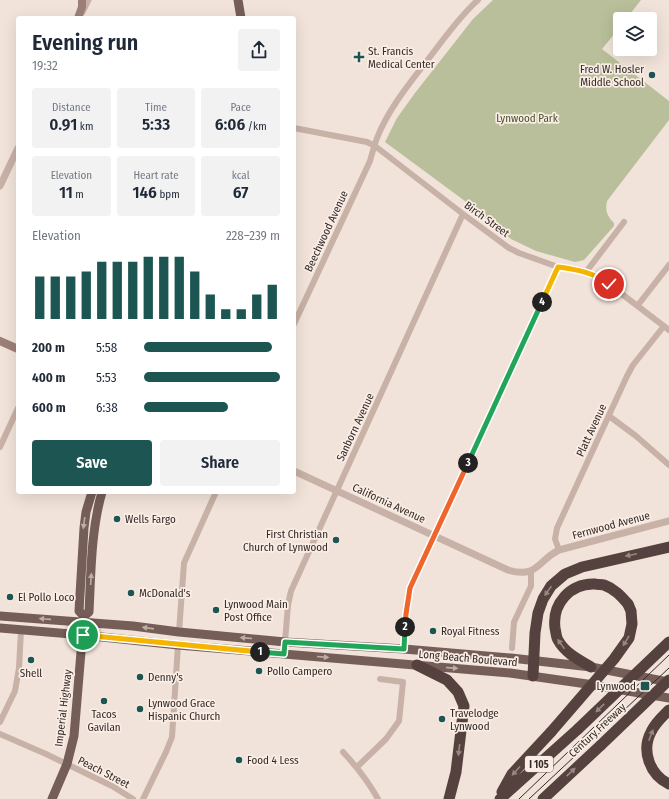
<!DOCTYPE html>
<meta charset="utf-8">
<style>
body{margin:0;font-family:"Fira Sans Condensed",sans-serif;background:#f2f2f3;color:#1f2937;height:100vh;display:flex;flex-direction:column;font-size:15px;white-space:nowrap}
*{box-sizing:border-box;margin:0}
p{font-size:13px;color:#747a83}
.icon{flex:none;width:22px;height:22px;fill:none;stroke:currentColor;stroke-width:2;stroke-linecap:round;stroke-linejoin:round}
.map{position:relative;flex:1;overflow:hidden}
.side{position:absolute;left:16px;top:16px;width:280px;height:478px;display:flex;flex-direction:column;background:#fff;border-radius:4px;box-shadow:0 4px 16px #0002}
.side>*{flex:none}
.buttons{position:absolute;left:613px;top:12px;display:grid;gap:8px}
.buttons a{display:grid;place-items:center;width:44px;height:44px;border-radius:4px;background:#fff;box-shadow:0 4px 16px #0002;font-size:20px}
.pin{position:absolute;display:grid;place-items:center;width:34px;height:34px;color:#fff;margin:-17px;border:2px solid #fff;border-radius:50%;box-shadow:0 1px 4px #0007}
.km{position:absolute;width:20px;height:20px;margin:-10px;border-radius:50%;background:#222;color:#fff;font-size:11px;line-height:20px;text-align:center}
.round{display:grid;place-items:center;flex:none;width:42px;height:42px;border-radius:4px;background:#f2f2f3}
.headline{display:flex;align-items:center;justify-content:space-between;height:68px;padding:0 16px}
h1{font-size:22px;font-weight:600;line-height:30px}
.metrics{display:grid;grid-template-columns:repeat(3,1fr);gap:6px;height:68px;padding:4px 16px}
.metrics div{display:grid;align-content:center;border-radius:4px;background:#f2f2f3;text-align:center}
.metrics b{font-size:17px;font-weight:600}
.metrics small{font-size:11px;font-weight:400}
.metrics p{font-size:11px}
.chart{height:112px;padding:8px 16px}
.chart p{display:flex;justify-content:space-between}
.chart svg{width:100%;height:72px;margin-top:4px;stroke:#1d5552;stroke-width:6}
.primary-button{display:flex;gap:8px;margin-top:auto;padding:8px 16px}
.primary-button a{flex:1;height:46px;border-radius:4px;background:#1d5552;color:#fff;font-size:16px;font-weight:600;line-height:46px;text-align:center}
.primary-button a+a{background:#f2f2f3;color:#1f2937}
ul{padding:0 16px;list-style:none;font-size:13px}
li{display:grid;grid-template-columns:64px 48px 1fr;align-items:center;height:30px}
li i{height:10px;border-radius:5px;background:#1d5552}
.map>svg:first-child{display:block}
.green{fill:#b8bf9a}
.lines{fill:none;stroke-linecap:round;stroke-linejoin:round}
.minor{stroke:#c8b1a6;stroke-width:6}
.tertiary{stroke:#c8b1a6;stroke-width:7}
.secondary{stroke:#9c8077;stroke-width:8}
.primary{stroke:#765e58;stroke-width:9}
.motorway{stroke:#55423e;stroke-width:11}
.tram{stroke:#352927;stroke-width:1}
.motorway-bridge{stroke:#55423e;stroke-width:11}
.oneway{fill:#beada6}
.oneway2{fill:#978681}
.split-1-casing{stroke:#fff;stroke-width:8}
.split-2-casing{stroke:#fff;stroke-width:8}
.split-3-casing{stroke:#fff;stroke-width:8}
.split-4-casing{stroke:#fff;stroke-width:8}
.split-5-casing{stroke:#fff;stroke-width:8}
.split-1{stroke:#f5b400;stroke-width:5}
.split-2{stroke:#22a559;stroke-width:5}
.split-3{stroke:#f0652b;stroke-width:5}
.split-4{stroke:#22a559;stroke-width:5}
.split-5{stroke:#f5b400;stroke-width:5}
.poi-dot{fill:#1d5552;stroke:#f9ede5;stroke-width:1.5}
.labels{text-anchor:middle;stroke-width:3.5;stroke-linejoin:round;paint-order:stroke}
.shield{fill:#f9ede5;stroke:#706460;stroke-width:1}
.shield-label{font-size:10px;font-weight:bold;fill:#352927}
.poi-label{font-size:11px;fill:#352927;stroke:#f9ede5;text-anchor:start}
.park-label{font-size:11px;fill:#49522b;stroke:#f9ede5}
.street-label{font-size:11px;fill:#352927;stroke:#f9ede5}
</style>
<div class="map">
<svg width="669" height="799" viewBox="0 0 669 799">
<rect width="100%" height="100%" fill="#f1e3d9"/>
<path class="green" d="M493 0H641L626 19H620V27L602 49 669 101V120L607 201C605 211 607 216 614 223V226L584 260 575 262 536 251 511 239 473 207 385 142 397 118 415 93 473 19Z"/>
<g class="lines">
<path class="minor" d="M294 128 367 142 375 146 463 214 509 248 519 253 558 267 586 272 601 278 669 330
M586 272 624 222
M638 305 669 265
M294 324 370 161C372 154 374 146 377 138 390 105 415 77 436 49 449 32 462 14 478 0
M609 416 636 436 669 465
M0 447 18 408
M559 550 555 539 557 528 627 376 633 365 664 326
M179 632 184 563 216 492
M512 648 514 622 531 586V571
M404 649 406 614 410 588 558 267
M284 654 288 605 291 591 463 214
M0 722 15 691 19 668 21 630
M0 734 46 754 112 786 133 799
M343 752C357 767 368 781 378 799
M357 767 386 739 399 721 403 682 380 679
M143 799 166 752 172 737 178 645"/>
<path class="tertiary" d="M82 12 88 0
M0 186 18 148
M294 471 508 570C538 579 538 560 559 550L669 521"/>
<path class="secondary" d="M78 18 82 7V0
M0 341 18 349"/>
<path class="primary" d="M238 0 241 18
M0 616 133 626 179 632 285 642 404 649 511 658 591 667 669 682
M84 616 79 611 84 528 86 512 92 492
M0 628 83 635 178 645 510 673 587 684 669 698
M52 799 67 764 74 736 84 616 89 612C91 572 91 530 102 492"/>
<path class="motorway" d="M417 665 447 680 458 692 464 706 456 772 449 799
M591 667C579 660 565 653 558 640 556 637 556 632 555 628 552 604 570 583 595 584 598 585 601 584 604 585 615 589 621 596 628 604
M533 676 535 633 538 613 543 599 551 586 565 574 582 567 669 547
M669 710C662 717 655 723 651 732 641 751 650 775 669 784
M502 792 512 774 551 732
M500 799 578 729
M543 799 601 745"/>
<path class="tram" d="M519 799 669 655
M529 799 669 668"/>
<path class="motorway-bridge" d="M578 729 669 642
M551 732 614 659 629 638 632 624 631 611 628 604
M601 745 669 680"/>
</g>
<defs><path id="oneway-solid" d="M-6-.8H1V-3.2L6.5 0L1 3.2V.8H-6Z"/></defs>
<g class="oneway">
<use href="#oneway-solid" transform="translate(84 523) rotate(98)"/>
<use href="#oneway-solid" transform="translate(91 579) rotate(-86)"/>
<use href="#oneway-solid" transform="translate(45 619) rotate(-176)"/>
<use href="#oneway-solid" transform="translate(148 628) rotate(-172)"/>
<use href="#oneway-solid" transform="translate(246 638) rotate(-175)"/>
<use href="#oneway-solid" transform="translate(323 657) rotate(5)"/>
<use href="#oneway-solid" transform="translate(452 668) rotate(5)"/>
</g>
<g class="oneway2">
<use href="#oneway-solid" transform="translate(631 555) rotate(168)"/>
<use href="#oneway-solid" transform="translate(548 591) rotate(125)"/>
<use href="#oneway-solid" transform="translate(626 641) rotate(121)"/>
<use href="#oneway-solid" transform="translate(561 644) rotate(-126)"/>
<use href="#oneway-solid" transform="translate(600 708) rotate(136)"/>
<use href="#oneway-solid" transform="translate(651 735) rotate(-69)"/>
<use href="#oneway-solid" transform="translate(459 750) rotate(97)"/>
<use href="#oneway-solid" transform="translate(516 771) rotate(132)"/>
<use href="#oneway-solid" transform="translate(571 772) rotate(-43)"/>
</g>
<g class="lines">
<defs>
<path id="split-1" d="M83 635 260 652"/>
<path id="split-2" d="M260 652 284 654 285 642 404 649 405 627"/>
<path id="split-3" d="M405 627 406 614 410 588 468 463"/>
<path id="split-4" d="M468 463 542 302"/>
<path id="split-5" d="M542 302 558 267C578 270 592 272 609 284"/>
</defs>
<use href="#split-1" class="split-1-casing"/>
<use href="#split-2" class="split-2-casing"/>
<use href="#split-3" class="split-3-casing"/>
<use href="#split-4" class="split-4-casing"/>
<use href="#split-5" class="split-5-casing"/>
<use href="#split-1" class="split-1"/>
<use href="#split-2" class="split-2"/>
<use href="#split-3" class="split-3"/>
<use href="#split-4" class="split-4"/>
<use href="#split-5" class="split-5"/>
</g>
<g class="poi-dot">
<path d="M357 51h4v4h4v4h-4v4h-4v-4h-4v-4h4z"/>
<circle cx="652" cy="75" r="4"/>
<circle cx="117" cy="519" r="4"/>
<circle cx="336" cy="540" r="4"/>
<circle cx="131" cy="593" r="4"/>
<circle cx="10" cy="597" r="4"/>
<circle cx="216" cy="610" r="4"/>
<circle cx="433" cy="631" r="4"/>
<circle cx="31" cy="660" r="4"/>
<circle cx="259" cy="671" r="4"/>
<circle cx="140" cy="677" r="4"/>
<rect x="640" y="681" width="10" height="10" rx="2"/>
<circle cx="104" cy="701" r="4"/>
<circle cx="140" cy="709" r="4"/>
<circle cx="442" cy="719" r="4"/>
<circle cx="239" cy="760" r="4"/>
</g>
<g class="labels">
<rect class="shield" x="525" y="756" width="28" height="16" rx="3"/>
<g class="shield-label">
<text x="539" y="768">I 105</text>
</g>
<g class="poi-label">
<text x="368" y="55">St. Francis<tspan x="368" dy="13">Medical Center</tspan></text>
<text x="644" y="73" text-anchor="end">Fred W. Hosler<tspan x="644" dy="13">Middle School</tspan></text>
<text x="125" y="523">Wells Fargo</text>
<text x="328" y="538" text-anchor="end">First Christian<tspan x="328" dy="13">Church of Lynwood</tspan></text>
<text x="139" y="597">McDonald's</text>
<text x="18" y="601">El Pollo Loco</text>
<text x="224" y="608">Lynwood Main<tspan x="224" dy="13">Post Office</tspan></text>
<text x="441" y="635">Royal Fitness</text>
<text x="267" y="675">Pollo Campero</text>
<text x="31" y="677" text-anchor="middle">Shell</text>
<text x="148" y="681">Denny's</text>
<text x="636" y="690" text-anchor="end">Lynwood</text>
<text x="148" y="707">Lynwood Grace<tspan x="148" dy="13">Hispanic Church</tspan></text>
<text x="450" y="717">Travelodge<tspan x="450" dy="13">Lynwood</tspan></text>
<text x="104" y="718" text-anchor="middle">Tacos<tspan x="104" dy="13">Gavilan</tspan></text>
<text x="247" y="764">Food 4 Less</text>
</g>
<g class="park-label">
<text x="527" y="122">Lynwood Park</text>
</g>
<g class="street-label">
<text transform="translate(487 219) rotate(36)" y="4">Birch Street</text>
<text transform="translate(326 231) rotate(-65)" y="4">Beechwood Avenue</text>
<text transform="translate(355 427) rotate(-65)" y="4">Sanborn Avenue</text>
<text transform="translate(591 430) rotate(-65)" y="4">Platt Avenue</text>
<text transform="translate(389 503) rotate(25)" y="4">California Avenue</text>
<text transform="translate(611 525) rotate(-15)" y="4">Fernwood Avenue</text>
<text transform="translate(468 658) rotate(5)" y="4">Long Beach Boulevard</text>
<text transform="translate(63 708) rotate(-83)" y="4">Imperial Highway</text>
<text transform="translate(597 730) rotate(-43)" y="4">Century Freeway</text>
<text transform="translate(104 772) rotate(27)" y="4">Peach Street</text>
</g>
</g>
</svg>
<div class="buttons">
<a><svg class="icon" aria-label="layers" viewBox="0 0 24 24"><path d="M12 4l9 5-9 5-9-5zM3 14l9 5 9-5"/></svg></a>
</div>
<div class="pin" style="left:83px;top:635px;background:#1e9e55"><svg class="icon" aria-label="arrive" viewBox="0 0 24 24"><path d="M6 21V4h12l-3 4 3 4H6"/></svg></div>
<div class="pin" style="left:609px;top:284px;background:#d93025"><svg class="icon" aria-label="check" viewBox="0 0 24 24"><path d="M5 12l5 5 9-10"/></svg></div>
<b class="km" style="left:260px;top:652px">1</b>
<b class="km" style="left:405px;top:627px">2</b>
<b class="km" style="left:468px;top:463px">3</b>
<b class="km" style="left:542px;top:302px">4</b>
<section class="side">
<div class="headline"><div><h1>Evening run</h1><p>19:32</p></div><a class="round"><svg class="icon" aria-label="share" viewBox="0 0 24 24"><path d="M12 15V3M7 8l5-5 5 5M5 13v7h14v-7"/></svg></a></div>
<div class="metrics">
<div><p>Distance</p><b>0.91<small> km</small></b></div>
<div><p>Time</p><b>5:33</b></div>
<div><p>Pace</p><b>6:06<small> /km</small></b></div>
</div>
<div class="metrics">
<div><p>Elevation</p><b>11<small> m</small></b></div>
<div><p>Heart rate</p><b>146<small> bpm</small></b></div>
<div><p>kcal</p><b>67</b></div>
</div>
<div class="chart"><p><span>Elevation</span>228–239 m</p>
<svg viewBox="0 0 160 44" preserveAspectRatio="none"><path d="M5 44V18M15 44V18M25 44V18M35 44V15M45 44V9M55 44V9M65 44V9M75 44V6M85 44V6M95 44V6M105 44V15M115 44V29M125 44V38M135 44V38M145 44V29M155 44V23"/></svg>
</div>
<ul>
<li><b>200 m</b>5:58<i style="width:94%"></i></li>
<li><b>400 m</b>5:53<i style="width:100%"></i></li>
<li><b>600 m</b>6:38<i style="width:62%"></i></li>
</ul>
<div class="primary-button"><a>Save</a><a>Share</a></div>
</section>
</div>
